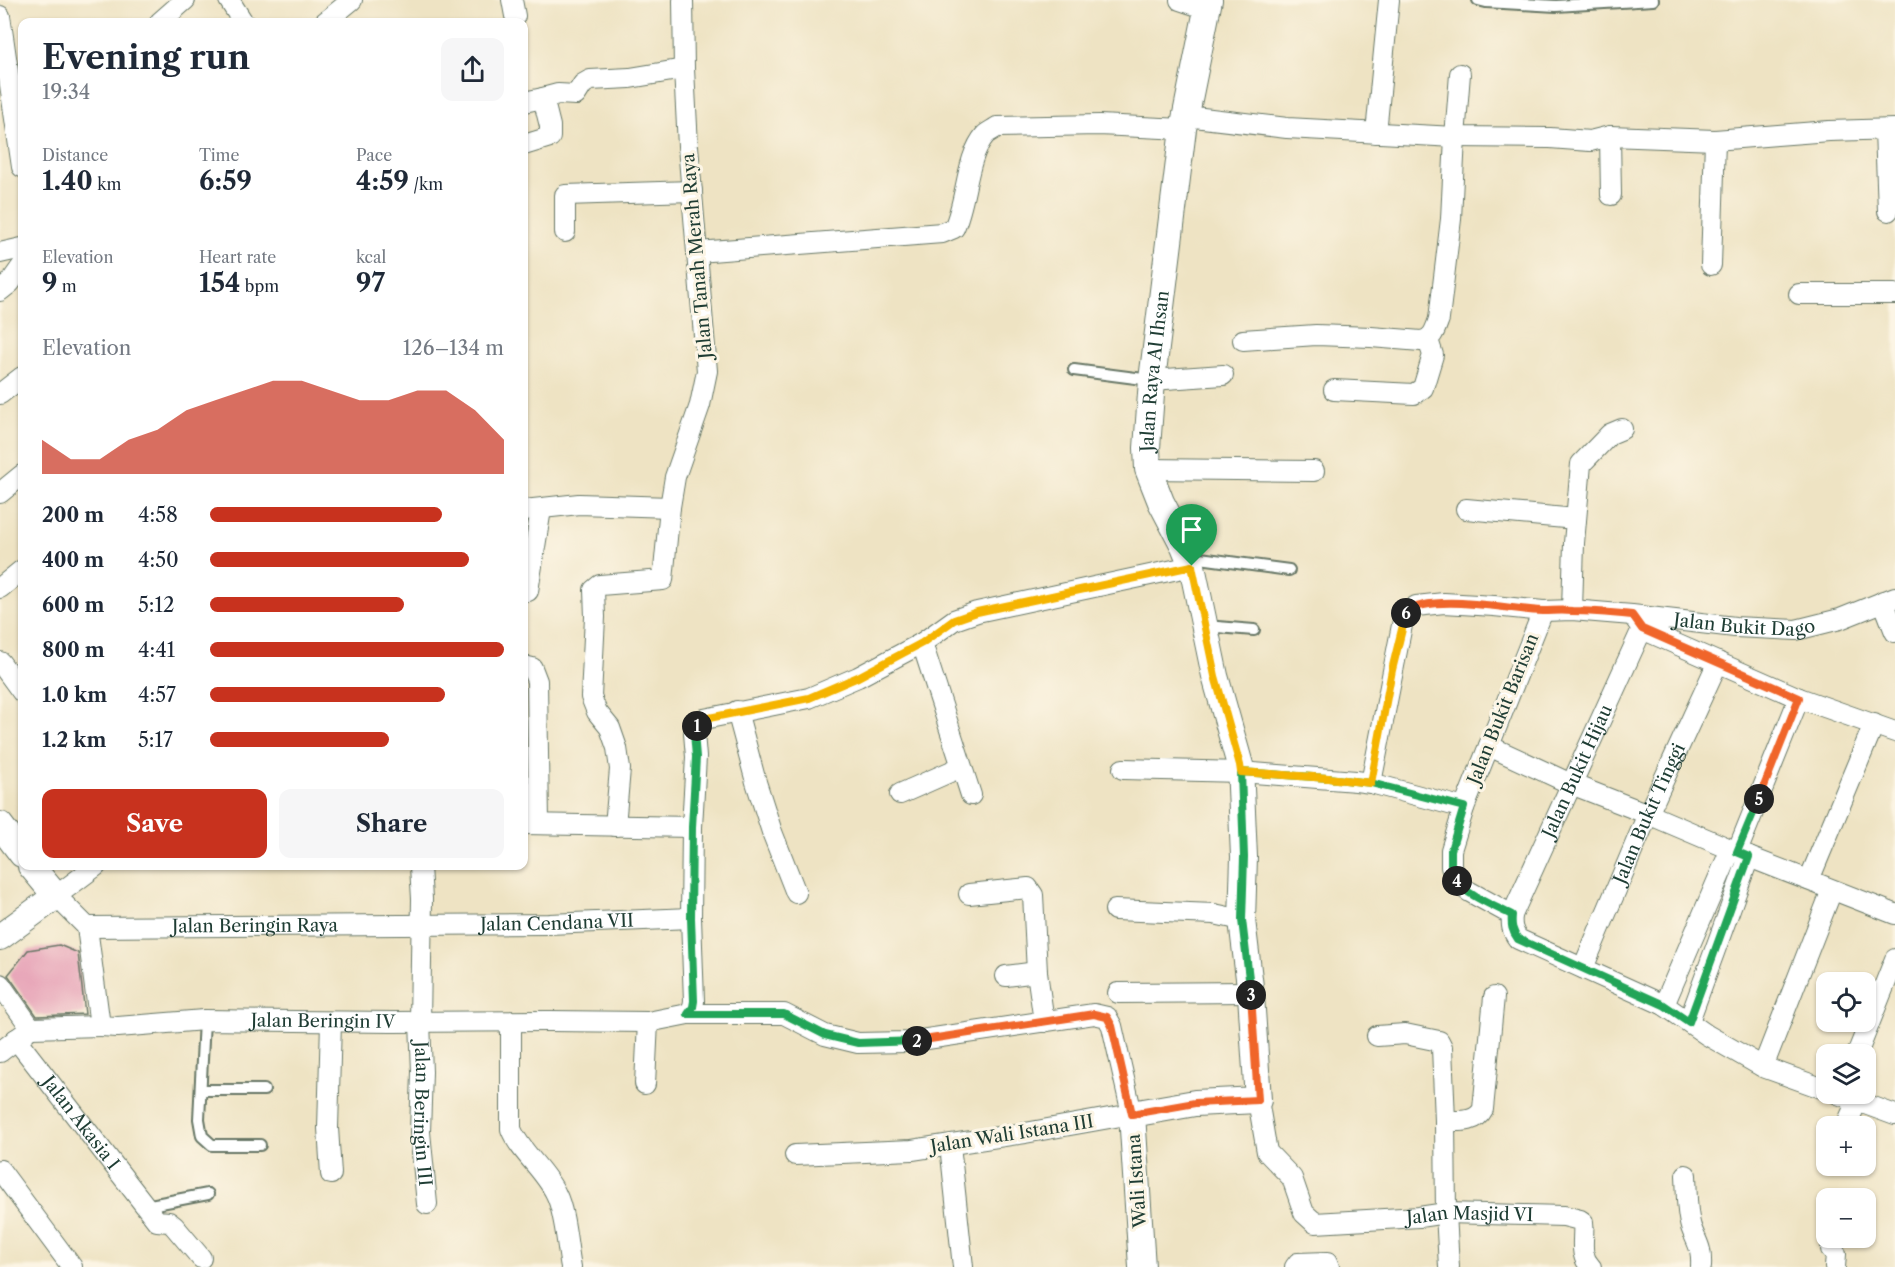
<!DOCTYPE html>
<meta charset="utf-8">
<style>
body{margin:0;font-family:"Libre Caslon Text",serif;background:#f6f6f7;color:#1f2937;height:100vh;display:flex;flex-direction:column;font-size:22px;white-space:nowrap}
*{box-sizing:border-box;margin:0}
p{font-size:20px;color:#747a83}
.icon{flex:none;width:33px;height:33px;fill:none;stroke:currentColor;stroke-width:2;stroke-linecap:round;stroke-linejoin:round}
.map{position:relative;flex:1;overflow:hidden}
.panel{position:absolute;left:18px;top:18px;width:510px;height:852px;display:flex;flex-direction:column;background:#fff;border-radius:12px;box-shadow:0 2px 4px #0004}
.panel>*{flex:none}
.controls{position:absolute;left:1816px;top:972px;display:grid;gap:12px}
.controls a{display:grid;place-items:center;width:60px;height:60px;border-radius:12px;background:#fff;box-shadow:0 2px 4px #0004;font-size:30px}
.pin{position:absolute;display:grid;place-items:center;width:51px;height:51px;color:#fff;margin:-62px -26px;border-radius:50% 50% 50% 0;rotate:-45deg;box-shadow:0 0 6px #0007}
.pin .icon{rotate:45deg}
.km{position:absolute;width:30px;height:30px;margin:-15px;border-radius:50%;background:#222;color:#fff;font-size:16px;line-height:30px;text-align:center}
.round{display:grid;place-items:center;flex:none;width:63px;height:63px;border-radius:12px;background:#f6f6f7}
.overview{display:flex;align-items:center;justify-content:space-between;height:102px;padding:0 24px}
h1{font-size:33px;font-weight:700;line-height:45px}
.figures{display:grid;grid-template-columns:repeat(3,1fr);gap:9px;height:102px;padding:6px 24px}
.figures div{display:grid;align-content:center}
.figures b{font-size:26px;font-weight:700}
.figures small{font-size:16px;font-weight:400}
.figures p{font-size:16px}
.chart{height:168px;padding:12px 24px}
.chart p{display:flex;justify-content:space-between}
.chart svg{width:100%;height:108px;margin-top:6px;fill:#c8321e;opacity:.7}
.primary-button{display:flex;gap:12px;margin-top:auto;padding:12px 24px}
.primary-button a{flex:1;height:69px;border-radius:12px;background:#c8321e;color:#fff;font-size:24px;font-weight:700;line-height:69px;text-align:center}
.primary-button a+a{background:#f6f6f7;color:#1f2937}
ul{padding:0 24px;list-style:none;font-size:20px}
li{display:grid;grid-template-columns:96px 72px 1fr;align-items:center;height:45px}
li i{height:15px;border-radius:8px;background:#c8321e}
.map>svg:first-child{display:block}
.building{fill:#e498b1}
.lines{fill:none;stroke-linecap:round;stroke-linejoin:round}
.service-casing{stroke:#677766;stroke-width:14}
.minor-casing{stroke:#677766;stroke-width:22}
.tertiary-casing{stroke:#677766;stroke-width:28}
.service{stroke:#fff;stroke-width:10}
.minor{stroke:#fff;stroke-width:20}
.tertiary{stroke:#fff;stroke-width:26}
.split-1-casing{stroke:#fff;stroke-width:12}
.split-2-casing{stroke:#fff;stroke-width:12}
.split-3-casing{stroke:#fff;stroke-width:12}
.split-4-casing{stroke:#fff;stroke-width:12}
.split-5-casing{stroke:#fff;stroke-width:12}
.split-6-casing{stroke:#fff;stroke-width:12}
.split-7-casing{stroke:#fff;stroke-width:12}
.split-1{stroke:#f5b400;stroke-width:8}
.split-2{stroke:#22a559;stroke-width:8}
.split-3{stroke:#f0652b;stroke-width:8}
.split-4{stroke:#22a559;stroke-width:8}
.split-5{stroke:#22a559;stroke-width:8}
.split-6{stroke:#f0652b;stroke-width:8}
.split-7{stroke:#f5b400;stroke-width:8}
.labels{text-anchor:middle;stroke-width:6;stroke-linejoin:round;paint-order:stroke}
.street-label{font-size:18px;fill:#1f3d34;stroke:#fcf5e5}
</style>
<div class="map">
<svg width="1895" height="1267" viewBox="0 0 1895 1267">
<rect width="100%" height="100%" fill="#fcf5e5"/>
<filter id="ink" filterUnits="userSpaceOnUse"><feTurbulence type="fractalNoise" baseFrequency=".0167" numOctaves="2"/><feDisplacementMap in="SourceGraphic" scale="12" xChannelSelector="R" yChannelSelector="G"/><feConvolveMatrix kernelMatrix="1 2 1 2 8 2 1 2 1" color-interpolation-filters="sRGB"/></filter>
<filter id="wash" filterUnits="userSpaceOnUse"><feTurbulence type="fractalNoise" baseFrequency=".008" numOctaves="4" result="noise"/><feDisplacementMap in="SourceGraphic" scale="24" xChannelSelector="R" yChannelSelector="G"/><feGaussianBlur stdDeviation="1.35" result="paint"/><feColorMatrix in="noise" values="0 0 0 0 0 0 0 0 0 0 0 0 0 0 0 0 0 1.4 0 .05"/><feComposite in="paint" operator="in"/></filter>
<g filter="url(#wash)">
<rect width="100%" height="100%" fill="#eee3c3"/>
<g id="blocks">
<path class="building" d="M59 945 78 953 85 1014 37 1016 8 975 28 950Z"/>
</g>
</g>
<g filter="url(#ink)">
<use href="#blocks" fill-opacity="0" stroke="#677766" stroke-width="1.5"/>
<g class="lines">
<defs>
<path id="service" d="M1478 0 1486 2 1556 6 1653 0
M1074 370 1151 380
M1200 558 1289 570
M1205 626 1254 630
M204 1020 199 1119 202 1136 212 1145H260
M201 1090H264
M145 1206 208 1194"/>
<g id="minor">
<path d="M229 0 243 22"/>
<path d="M512 0 515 16"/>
<path d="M1180 0 1207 9"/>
<path d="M0 16 22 167"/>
<path d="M160 22 185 0"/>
<path d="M325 22 352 0"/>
<path d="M524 102 543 98"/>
<path d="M1186 116 1287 128 1455 137 1550 138 1590 141 1610 136 1715 140 1829 131 1895 129"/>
<path d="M1885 130 1888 211"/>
<path d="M1376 133 1389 0"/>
<path d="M1610 136 1611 195"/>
<path d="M524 145 550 137V126L543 98 558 94 576 95 583 84 590 80 630 78 684 69"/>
<path d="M565 232V195L692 191"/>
<path d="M698 252 942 233 954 228C967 200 966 157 985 135 988 132 993 130 997 127L1099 125 1183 129"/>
<path d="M0 253 22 248"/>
<path d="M1711 265 1715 140"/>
<path d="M0 291 10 283 22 266"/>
<path d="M1799 294H1895"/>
<path d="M1243 340 1316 335 1371 337 1421 341C1433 339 1435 330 1439 319L1451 219 1455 137 1460 74"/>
<path d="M1152 380 1223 375"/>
<path d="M1334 390 1414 394 1423 388 1433 355 1428 340"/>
<path d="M0 394 22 377"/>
<path d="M1148 469 1314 471"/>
<path d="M0 493 22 475"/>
<path d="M1466 509 1576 519"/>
<path d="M524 510 579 504 670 507"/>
<path d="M0 588 22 570"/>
<path d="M528 591 541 509"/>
<path d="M1883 601 1895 632"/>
<path d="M1572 610 1574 543 1581 464 1610 434 1622 429"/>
<path d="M1543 611 1464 808 1451 850V867L1459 885 1470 892 1512 915C1511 925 1512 931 1518 939L1664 1005 1707 1035 1763 1067 1827 1090"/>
<path d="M1636 620 1642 629 1799 698 1895 732"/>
<path d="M922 643 971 795"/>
<path d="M0 662 22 692"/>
<path d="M524 666 532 668 537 681 539 824"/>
<path d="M737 711 756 782 772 832 796 893"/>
<path d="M1489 746 1571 784 1648 814 1749 857 1895 914"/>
<path d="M1123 769 1241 772 1356 781 1371 783 1464 808"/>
<path id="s1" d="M1371 783 1404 615 1416 606 1444 603 1494 606 1543 611 1572 610 1632 615 1735 627 1796 630 1840 619 1895 597"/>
<path d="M900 794 961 767"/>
<path d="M524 824 692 827"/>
<path d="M615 826 620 769 617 748 610 728 597 712 591 697 595 617 594 590 600 585 663 580 670 507 675 477 700 405 707 371 688 146 684 69 683 0"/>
<path d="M1737 852 1799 698"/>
<path id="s2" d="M96 866 56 896 87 927 100 1026 118 1027 204 1020 392 1022 550 1021 648 1022 688 1014H784L825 1035 858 1043 907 1042 1094 1014 1107 1017 1112 1026 1132 1114 1025 1133 912 1150 795 1155"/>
<path id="s3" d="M420 866 422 899 420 1022 422 1072 420 1132 427 1204"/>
<path d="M1809 880 1874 724"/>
<path d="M969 894 1028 888 1033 895 1037 972 1044 1022"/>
<path d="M1115 910 1214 914 1242 920"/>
<path id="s4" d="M1512 915 1642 629"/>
<path id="s5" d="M87 927 549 924 691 918"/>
<path id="s6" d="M1583 968 1648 814 1718 662"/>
<path d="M1006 976 1037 972"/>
<path d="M0 984 31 1028"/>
<path d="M1118 993 1251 992"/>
<path d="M1664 1005 1731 849"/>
<path d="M688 1014 693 1007 694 1001 691 918 692 827 696 757 694 733 696 727 704 719 809 698 858 677 922 643 954 620 977 612 1192 566"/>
<path d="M1689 1021 1749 857"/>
<path d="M511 1022V1129C520 1152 545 1170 556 1194 565 1212 567 1246 571 1267"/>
<path d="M31 1028 100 1026"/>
<path d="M1377 1036 1405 1034 1439 1041 1442 1047 1445 1121"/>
<path id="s7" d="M16 1039 157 1221 169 1222 174 1226 201 1258"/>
<path d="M0 1052 26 1032"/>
<path d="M1857 1054 1895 959"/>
<path d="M1763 1067 1832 890"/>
<path d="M645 1084 648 1022"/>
<path d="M1838 1094 1895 1115"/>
<path id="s8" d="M1258 1100 1267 1152 1292 1178 1304 1213 1315 1223 1419 1217 1446 1213 1564 1216 1580 1220 1583 1222C1585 1238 1578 1255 1591 1267"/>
<path d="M1846 1126 1857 1101"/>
<path d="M950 1145 963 1267"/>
<path d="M0 1170 72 1267"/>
<path d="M331 1174 328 1128 331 1022"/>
<path d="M1686 1175C1687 1191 1686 1211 1691 1227 1697 1244 1702 1246 1701 1267"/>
<path d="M1831 1249 1836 1254 1835 1267"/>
<path d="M1295 1267 1298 1263 1327 1262 1329 1267"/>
<path d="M1449 1267 1446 1213 1445 1121C1460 1121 1476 1123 1483 1109L1494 997"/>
</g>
<g id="tertiary">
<path d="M0 825 22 854"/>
<path d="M0 937 56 896 31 866"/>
<path id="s9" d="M1142 1267 1132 1114 1195 1103 1258 1100 1251 995 1242 920 1244 857 1240 765 1215 676 1192 566 1184 546 1161 502 1148 469 1147 448 1152 380 1183 129 1209 0"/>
</g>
</defs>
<use href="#service" class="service-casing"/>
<use href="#minor" class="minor-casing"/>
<use href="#tertiary" class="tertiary-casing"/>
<use href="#service" class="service"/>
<use href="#minor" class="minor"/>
<use href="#tertiary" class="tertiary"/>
</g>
</g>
<g class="lines" filter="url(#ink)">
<defs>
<path id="split-1" d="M697 726 704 719 809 698 858 677 922 643 954 620 977 612 1192 566"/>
<path id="split-2" d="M697 726 694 733 696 757 692 827 691 918 694 1001 693 1007 688 1014H784L825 1035 858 1043 917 1041"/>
<path id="split-3" d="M917 1041 1094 1014 1107 1017 1112 1026 1132 1114 1195 1103 1258 1100 1251 995"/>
<path id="split-4" d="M1251 995 1242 920 1244 857 1241 772 1328 778 1371 783 1464 807 1451 850V867L1457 881"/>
<path id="split-5" d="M1457 881C1464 894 1498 908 1512 915 1511 925 1512 931 1518 939L1664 1005 1689 1022 1749 857 1737 852 1759 799"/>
<path id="split-6" d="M1406 613C1431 592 1510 610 1543 611 1553 611 1562 610 1572 611 1592 611 1612 613 1632 615L1642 629 1799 698 1759 799"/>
<path id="split-7" d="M1192 566 1215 676 1240 765 1241 772 1328 778 1371 783 1392 670 1406 613"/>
</defs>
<use href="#split-1" class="split-1-casing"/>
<use href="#split-2" class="split-2-casing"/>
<use href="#split-3" class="split-3-casing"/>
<use href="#split-4" class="split-4-casing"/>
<use href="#split-5" class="split-5-casing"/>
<use href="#split-6" class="split-6-casing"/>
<use href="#split-7" class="split-7-casing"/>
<use href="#split-1" class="split-1"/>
<use href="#split-2" class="split-2"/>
<use href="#split-3" class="split-3"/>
<use href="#split-4" class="split-4"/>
<use href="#split-5" class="split-5"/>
<use href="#split-6" class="split-6"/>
<use href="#split-7" class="split-7"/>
</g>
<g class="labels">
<g class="street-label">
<text transform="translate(697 256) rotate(-95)" y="6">Jalan Tanah Merah Raya</text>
<text dy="6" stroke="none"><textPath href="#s9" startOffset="1026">Jalan Raya Al Ihsan</textPath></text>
<text dy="6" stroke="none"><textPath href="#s1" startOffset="516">Jalan Bukit Dago</textPath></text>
<text transform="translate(1503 709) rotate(-68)" y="6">Jalan Bukit Barisan</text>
<text dy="6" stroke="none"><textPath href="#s4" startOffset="158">Jalan Bukit Hijau</textPath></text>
<text dy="6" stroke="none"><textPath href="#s6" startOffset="168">Jalan Bukit Tinggi</textPath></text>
<text dy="6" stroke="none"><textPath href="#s5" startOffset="470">Jalan Cendana VII</textPath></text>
<text dy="6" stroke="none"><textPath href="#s5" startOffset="168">Jalan Beringin Raya</textPath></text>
<text dy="6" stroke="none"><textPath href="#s2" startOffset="417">Jalan Beringin IV</textPath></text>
<text dy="6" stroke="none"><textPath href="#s3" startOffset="248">Jalan Beringin III</textPath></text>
<text dy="6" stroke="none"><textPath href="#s7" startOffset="106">Jalan Akasia I</textPath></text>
<text transform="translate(1012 1134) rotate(-9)" y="6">Jalan Wali Istana III</text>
<text transform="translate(1137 1181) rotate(-94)" y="6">Wali Istana</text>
<text dy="6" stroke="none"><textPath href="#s8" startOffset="296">Jalan Masjid VI</textPath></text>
</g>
</g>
</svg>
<div class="controls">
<a><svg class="icon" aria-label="locate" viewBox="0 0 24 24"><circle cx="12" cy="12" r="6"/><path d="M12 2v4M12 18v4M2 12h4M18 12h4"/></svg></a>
<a><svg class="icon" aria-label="layers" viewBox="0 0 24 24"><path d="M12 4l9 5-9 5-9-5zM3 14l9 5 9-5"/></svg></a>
<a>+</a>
<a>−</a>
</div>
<div class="pin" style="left:1192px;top:566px;background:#1e9e55"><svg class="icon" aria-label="arrive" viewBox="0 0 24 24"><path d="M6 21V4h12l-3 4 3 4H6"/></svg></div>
<b class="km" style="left:697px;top:726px">1</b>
<b class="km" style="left:917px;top:1041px">2</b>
<b class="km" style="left:1251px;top:995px">3</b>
<b class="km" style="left:1457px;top:881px">4</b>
<b class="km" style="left:1759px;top:799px">5</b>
<b class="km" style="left:1406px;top:613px">6</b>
<section class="panel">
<div class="overview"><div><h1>Evening run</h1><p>19:34</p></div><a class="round"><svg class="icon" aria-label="share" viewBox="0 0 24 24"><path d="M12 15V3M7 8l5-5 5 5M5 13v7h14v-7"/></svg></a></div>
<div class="figures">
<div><p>Distance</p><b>1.40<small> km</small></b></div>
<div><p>Time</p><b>6:59</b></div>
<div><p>Pace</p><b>4:59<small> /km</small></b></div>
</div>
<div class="figures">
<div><p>Elevation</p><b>9<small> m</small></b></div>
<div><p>Heart rate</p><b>154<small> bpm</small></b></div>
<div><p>kcal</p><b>97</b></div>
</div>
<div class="chart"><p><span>Elevation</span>126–134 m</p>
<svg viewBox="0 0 160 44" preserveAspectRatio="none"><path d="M0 44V30L10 38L20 38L30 30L40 26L50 18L60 14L70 10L80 6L90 6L100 10L110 14L120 14L130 10L140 10L150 18L160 30V44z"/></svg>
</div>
<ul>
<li><b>200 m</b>4:58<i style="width:79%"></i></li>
<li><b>400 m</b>4:50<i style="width:88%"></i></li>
<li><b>600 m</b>5:12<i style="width:66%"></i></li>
<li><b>800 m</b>4:41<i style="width:100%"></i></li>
<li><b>1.0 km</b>4:57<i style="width:80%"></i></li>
<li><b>1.2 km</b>5:17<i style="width:61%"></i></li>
</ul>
<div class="primary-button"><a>Save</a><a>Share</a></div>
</section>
</div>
